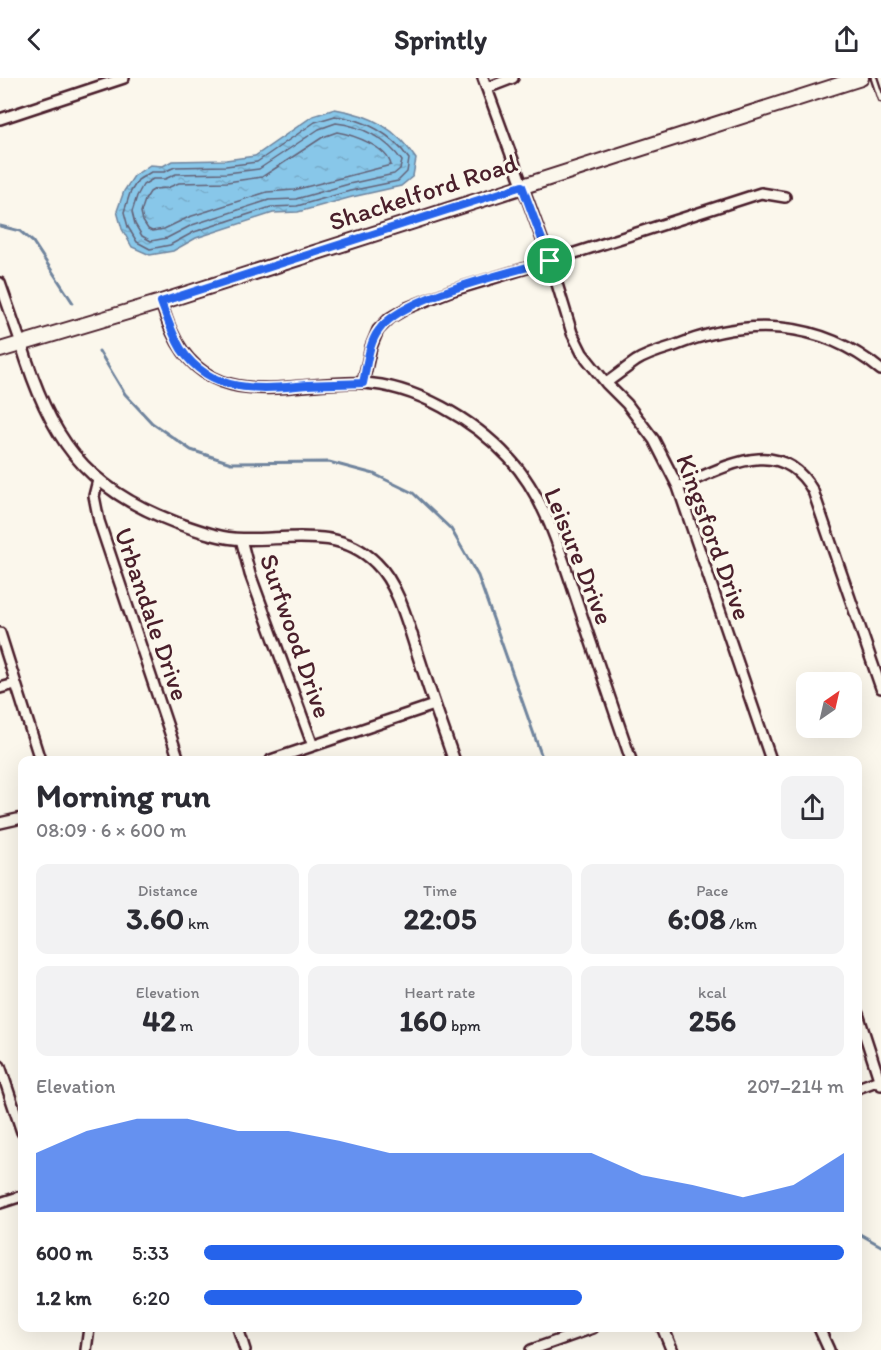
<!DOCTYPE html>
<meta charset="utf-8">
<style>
body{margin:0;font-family:Itim,sans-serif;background:#f2f2f3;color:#2b2b33;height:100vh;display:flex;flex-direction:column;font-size:22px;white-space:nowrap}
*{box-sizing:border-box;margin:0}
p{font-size:20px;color:#7c7c81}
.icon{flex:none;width:33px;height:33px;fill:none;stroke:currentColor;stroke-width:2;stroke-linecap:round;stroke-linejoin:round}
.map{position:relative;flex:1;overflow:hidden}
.side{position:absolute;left:18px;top:678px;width:844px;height:576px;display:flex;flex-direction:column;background:#fff;border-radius:12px;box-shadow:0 6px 24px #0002}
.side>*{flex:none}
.needle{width:39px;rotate:34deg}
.buttons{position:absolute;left:796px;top:594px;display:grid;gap:12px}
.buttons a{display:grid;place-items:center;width:66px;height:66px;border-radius:12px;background:#fff;box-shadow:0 6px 24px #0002;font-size:30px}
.pin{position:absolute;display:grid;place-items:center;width:51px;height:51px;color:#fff;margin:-26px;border:3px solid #fff;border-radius:50%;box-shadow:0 2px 6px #0007}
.round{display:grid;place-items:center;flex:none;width:63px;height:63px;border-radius:12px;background:#f2f2f3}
.head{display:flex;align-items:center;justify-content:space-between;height:102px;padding:0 18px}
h1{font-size:33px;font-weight:800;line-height:45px}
.stats{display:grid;grid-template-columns:repeat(3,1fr);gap:9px;height:102px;padding:6px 18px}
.stats div{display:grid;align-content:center;border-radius:12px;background:#f2f2f3;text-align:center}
.stats b{font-size:30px;font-weight:800}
.stats small{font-size:16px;font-weight:400}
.stats p{font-size:16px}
.chart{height:168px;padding:12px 18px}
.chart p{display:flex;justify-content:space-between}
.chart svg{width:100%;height:108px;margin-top:6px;fill:#2563eb;opacity:.7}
ul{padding:0 18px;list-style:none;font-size:20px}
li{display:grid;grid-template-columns:96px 72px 1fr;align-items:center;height:45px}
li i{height:15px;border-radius:8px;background:#2563eb}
header{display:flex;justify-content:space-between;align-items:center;height:78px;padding:0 18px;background:#fff;font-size:27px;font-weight:800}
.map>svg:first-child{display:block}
.water{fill:url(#water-ripples);stroke:#6f849d;stroke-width:1.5}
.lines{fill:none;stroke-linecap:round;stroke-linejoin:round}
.shore{stroke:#636277;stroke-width:1.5}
.stream{stroke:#6f849d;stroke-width:3}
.service-casing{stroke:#4a1f2b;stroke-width:9}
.minor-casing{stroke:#4a1f2b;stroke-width:14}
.tertiary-casing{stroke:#4a1f2b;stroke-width:15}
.primary-casing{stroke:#4a1f2b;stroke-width:18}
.service{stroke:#fbf7ec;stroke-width:4.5}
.minor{stroke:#fbf7ec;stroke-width:9}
.tertiary{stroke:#fbf7ec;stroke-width:10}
.primary{stroke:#fbf7ec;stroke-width:14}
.route-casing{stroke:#fff;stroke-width:12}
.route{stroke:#2563eb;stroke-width:8}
.labels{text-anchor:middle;stroke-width:6;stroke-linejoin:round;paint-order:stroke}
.street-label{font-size:26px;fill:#4a1f2b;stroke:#fbf7ec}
</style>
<header><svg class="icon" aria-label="back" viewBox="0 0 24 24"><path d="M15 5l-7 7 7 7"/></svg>Sprintly<svg class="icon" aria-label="share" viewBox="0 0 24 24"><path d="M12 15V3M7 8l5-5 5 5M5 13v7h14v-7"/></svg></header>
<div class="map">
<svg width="881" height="1272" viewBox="0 0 881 1272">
<defs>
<pattern id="water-ripples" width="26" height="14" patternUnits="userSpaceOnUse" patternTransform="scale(1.5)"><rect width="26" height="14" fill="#88c7e9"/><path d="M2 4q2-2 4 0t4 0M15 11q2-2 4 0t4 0" fill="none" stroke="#77aac8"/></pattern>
</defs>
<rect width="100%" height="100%" fill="#fbf7ec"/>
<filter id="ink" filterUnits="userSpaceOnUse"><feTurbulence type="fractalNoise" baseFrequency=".0167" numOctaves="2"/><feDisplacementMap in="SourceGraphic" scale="12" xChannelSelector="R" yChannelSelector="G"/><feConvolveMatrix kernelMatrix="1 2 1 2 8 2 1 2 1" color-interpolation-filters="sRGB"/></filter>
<g filter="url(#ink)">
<path class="water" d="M335 31C371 37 396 50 416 81L413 98 401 108 352 119 298 134 273 135 196 160 173 173 150 177 132 169 122 151 117 133 124 113 134 98 150 87 163 88 172 83 226 82 255 78 313 38Z"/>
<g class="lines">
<path class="shore" d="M335 38C365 41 392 56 409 81L407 94 398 103 350 113 297 128 271 129 194 154 170 167 150 171 137 164 128 149 124 134 130 115 138 102 151 94H164L175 89 226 88 257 84 315 44Z
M336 45C362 48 387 61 402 83L400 91 394 96 349 106 296 121 269 122 192 147 167 160 151 163 142 158 135 146 132 134 137 118 143 107 153 101H165L176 96 227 95 259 91 319 51Z
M337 54C354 57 387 69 391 87L294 112 267 114 189 139 164 151 152 153 148 151 143 143 141 134 145 122 150 114 155 111 167 110 179 105 227 104 262 99 323 59Z"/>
<path class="stream" d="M0 148 20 153 33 164 73 225
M99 273 125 316 152 345 191 372 231 385 329 384 374 396 413 415 451 451 478 498 543 682
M858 1155 881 1168"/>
<defs>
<path id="service" d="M874 0 881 21"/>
<path id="minor" d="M483 0 550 183 572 255 582 275 606 305 627 326 654 362 678 409 771 682
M487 10 513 0
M0 41 124 0
M0 205 21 265
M161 224C164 234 167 244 172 254 210 338 293 302 362 305 415 307 474 342 509 380 547 421 562 480 580 532 597 582 614 632 631 682
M363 305 371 269 378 252 390 240 407 230 450 213 550 183 761 115 785 119
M606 305C616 298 626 290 636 283 647 276 661 272 674 268 746 239 819 241 881 292
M98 402 94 418 99 443 179 682
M678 409C725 389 780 355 813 413L881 610
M241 461 250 496 313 668
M0 555 40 682
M0 610 15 606
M271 682 434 627
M0 745 22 740
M858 936 881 1007
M0 988 22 1054
M858 1010 879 1002
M0 1125 22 1118
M238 1250 245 1272
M819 1250 829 1272
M86 1272 89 1250
M531 1272 593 1250"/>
<path id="tertiary" d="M21 265C50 359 82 409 177 445 197 452 221 461 243 461 289 462 339 448 376 485 399 507 409 550 419 580 430 614 442 648 454 682
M663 1250 672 1272"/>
<path id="primary" d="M0 272 161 224 861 0"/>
</defs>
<use href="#service" class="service-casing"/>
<use href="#minor" class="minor-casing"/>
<use href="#tertiary" class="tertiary-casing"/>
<use href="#primary" class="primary-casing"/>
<use href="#service" class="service"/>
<use href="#minor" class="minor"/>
<use href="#tertiary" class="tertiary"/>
<use href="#primary" class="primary"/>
</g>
</g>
<g class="lines" filter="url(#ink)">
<defs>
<path id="route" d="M522 108 550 183C509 195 403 218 379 252 368 266 367 288 363 305 344 306 326 306 307 307 260 312 211 316 181 271 172 256 167 240 161 224Z"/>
</defs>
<use href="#route" class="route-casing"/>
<use href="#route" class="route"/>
</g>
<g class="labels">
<g class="street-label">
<text transform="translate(423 114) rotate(-18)" y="9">Shackelford Road</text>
<text transform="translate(714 459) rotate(70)" y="9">Kingsford Drive</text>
<text transform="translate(579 478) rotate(68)" y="9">Leisure Drive</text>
<text transform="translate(152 536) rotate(71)" y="9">Urbandale Drive</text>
<text transform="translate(296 558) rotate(71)" y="9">Surfwood Drive</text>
</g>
</g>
</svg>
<div class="buttons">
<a><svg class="needle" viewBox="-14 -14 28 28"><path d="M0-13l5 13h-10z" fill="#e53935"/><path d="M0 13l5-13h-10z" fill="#7c7c81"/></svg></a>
</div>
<div class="pin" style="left:550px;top:183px;background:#1e9e55"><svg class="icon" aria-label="arrive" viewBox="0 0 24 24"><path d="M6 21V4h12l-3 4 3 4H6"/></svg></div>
<section class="side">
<div class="head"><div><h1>Morning run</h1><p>08:09 · 6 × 600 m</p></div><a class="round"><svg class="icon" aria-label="share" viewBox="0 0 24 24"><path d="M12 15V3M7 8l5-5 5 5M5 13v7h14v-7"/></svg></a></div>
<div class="stats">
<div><p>Distance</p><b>3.60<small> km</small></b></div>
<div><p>Time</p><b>22:05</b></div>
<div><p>Pace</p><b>6:08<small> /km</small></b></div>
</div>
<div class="stats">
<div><p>Elevation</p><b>42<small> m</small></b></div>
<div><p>Heart rate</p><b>160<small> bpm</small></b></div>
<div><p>kcal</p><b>256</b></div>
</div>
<div class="chart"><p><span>Elevation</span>207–214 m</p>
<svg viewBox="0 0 160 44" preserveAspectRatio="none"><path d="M0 44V20L10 11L20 6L30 6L40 11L50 11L60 15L70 20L80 20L90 20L100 20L110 20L120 29L130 33L140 38L150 33L160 20V44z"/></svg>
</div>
<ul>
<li><b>600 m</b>5:33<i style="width:100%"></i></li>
<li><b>1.2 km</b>6:20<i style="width:59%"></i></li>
</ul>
</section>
</div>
